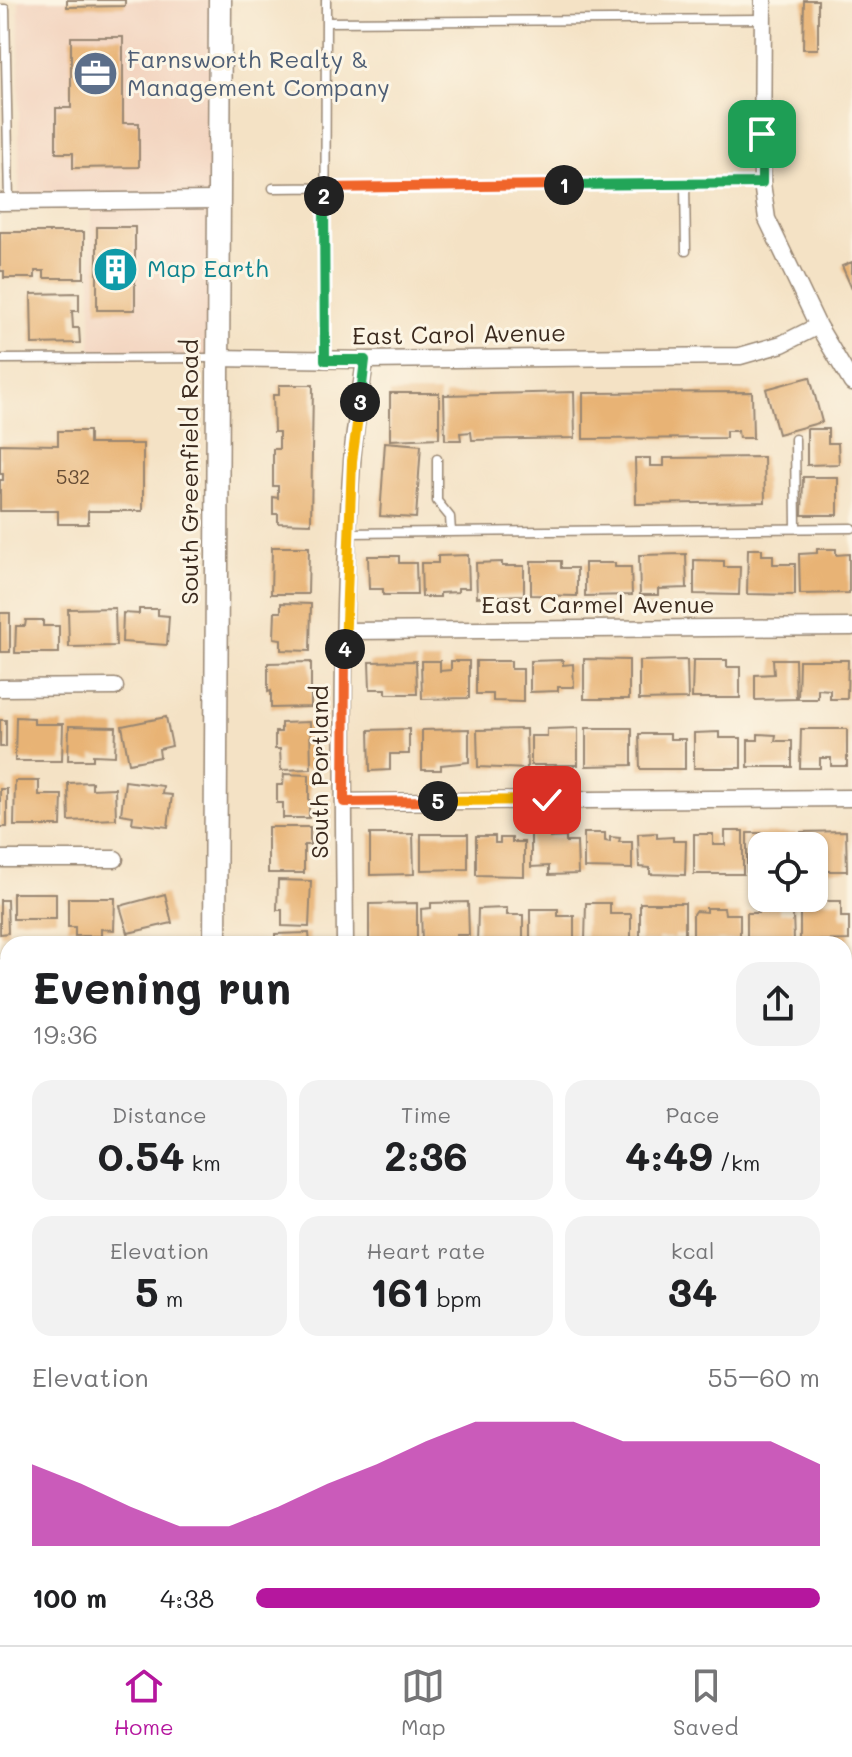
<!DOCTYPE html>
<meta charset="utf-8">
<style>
body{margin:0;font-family:Mali,sans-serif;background:#f2f2f2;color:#202124;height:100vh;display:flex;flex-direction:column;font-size:30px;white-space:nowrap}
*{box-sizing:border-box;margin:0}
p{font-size:26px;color:#757577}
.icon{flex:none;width:44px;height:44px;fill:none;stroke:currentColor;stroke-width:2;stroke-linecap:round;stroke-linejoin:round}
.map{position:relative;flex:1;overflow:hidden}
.sheet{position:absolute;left:0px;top:936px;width:852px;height:710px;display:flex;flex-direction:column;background:#fff;border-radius:24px 24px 0 0;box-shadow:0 2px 6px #0004}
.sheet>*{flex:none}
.controls{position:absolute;left:748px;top:832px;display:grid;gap:16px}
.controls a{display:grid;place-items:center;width:80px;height:80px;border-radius:16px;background:#fff;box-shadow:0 2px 6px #0004;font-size:40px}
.pin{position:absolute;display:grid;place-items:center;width:68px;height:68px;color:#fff;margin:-34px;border-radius:16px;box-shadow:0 4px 12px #0006}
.km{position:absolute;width:40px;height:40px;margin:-20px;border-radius:50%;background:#222;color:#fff;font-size:22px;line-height:40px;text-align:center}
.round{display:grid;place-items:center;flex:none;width:84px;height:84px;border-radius:24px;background:#f2f2f2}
.summary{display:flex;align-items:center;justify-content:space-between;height:136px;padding:0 32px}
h1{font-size:44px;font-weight:700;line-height:60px}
.metrics{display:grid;grid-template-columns:repeat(3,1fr);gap:12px;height:136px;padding:8px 32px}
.metrics div{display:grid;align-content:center;border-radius:20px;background:#f2f2f2;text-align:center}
.metrics b{font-size:40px;font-weight:700}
.metrics small{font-size:22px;font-weight:400}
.metrics p{font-size:22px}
.chart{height:224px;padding:16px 32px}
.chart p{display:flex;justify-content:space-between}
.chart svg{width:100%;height:144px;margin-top:8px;fill:#b5179e;opacity:.7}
ul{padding:0 32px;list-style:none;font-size:26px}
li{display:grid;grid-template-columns:128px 96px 1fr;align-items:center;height:60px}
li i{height:20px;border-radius:10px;background:#b5179e}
.tabs{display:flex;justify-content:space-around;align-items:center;height:112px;border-top:2px solid #e0e0e0;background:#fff;font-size:22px;color:#757577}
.tabs a{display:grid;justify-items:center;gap:4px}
.tabs .current{color:#b5179e}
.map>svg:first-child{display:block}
.built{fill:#f3d4bf}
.green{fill:#c1d375;stroke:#7e7e4a;stroke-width:2}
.building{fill:#e8b374}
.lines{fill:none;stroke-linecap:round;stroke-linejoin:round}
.lane-casing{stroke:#988672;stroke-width:11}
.street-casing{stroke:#988672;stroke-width:19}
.secondary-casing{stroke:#988672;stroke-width:25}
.lane{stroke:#fff;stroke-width:8}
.street{stroke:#fff;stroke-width:16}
.secondary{stroke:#fff;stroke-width:22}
.split-1-casing{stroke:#fff;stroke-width:16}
.split-2-casing{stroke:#fff;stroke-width:16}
.split-3-casing{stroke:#fff;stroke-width:16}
.split-4-casing{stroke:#fff;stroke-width:16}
.split-5-casing{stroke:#fff;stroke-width:16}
.split-6-casing{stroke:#fff;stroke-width:16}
.split-1{stroke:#22a559;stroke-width:10}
.split-2{stroke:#f0652b;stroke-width:10}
.split-3{stroke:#22a559;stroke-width:10}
.split-4{stroke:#f5b400;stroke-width:10}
.split-5{stroke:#f0652b;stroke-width:10}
.split-6{stroke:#f5b400;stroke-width:10}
.labels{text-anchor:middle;stroke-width:6;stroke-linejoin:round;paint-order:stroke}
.number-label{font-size:20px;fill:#664c34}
.service-label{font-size:24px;fill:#4e5e75;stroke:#fcf5e5;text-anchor:start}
.culture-label{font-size:24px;fill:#0d838f;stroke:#fcf5e5;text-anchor:start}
.street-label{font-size:24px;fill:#3b2a1e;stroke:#fcf5e5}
</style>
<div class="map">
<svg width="852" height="1645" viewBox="0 0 852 1645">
<rect width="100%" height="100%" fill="#fcf5e5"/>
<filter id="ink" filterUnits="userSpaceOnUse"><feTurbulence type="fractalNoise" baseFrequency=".0125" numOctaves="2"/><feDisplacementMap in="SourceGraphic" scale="16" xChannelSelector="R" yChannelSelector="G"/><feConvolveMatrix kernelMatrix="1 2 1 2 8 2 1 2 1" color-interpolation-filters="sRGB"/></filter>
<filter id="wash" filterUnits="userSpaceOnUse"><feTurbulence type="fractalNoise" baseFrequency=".006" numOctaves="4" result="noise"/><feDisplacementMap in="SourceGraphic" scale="32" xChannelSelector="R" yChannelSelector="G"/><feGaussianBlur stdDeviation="1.8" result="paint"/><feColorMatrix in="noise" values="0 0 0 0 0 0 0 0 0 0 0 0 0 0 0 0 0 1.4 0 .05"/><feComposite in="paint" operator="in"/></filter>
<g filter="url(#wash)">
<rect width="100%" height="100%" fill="#f4e2c5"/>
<path class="built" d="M19 0H219L216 358 91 359V202H19Z"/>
<path class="green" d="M0 1384H8V1638H212V1645H0Z"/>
<g id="blocks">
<path class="building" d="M67 0H125V6L67 7Z
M804 0H818V49H803Z
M71 37H123V123H139V167L73 168V153H56V108H71Z
M97 227H135V310H97Z
M0 232H84V278H44V271H35V278H4V271H0Z
M852 262V289L842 266Z
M79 293V311H72L73 328H79L80 343 32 344 31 294Z
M810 377 822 422 778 434 766 389Z
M279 385H313L311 524 278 523V514H273V497L278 498V486H273V449H279V432H274L273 395H279Z
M574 392 575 438 472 440 471 432 460 433 461 440H445L444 395Z
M752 392 753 438H739L738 431H726V438L583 439V393Z
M390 393H439V438L390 440Z
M807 429H828V443H838L839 464 807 465Z
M58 431H89V444H143V511H88V524H58V511H0V480H3V474H0V444L58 445Z
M385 442 421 445 416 518 380 516Z
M764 457 765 502 636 504 635 458H650V466H664V458Z
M803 477H838V515H802Z
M272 547H309L308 594H271Z
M748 549H762V555H773V564H795V595L747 594Z
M817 549H836V555L849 554V593L800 594 799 554 817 553Z
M686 554 687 588 658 589V595H640L639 555Z
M468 555 469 588H458V592L440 593V597H422L421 563H438V556Z
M368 556H399V563H416L417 595H383V589H369Z
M694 560 724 561V567H740L739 595 694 594Z
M531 561H561V568H577V596L531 595Z
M502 562V566H524V595L477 597 476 563Z
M585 563H615V567H631L632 595 585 596Z
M281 603 311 604 310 651 281 650V639L274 638 275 612H281Z
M115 608 116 646 69 647 68 609Z
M139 609H158V615L169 616 167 645 122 642 123 613 139 614Z
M0 613H10V652H0Z
M26 620H43V626H59V653H15L16 626H25Z
M584 659 629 660V699H584Z
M773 659H795L796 699 755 700V675L774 674Z
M563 660V665L573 664 574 687H558V691L530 692V661Z
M687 660 688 699 639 700V661Z
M693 660H727V667H740V698H692Z
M799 660H848L847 699H830V690L818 689V699H798Z
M416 661 417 694H386V689H370L369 662Z
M421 661H440V671L451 670V661H469V698L422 699Z
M476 661H511V669H523V702L493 701V694H476Z
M311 662V707L271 708V691L268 692V663Z
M16 717 34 718V724H63L62 761H15Z
M166 717 172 746 159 749 160 757 129 763 122 726Z
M0 720H6V747H0Z
M310 722 311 769 281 770 280 749H275V732H281V723Z
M69 726 116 727 115 756 93 755V760H68Z
M578 728V765H531V736H547V729Z
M586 728H632V765L586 766Z
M409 729V754H390V770L370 771 369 730Z
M469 729V762L441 765V770H422V730Z
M526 729 527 769 478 767 477 730Z
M801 729H847V766H831V758H820V768H800Z
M719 732V738H741V768H694V733Z
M639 734H670V739H685V769H640Z
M758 734 776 735 775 741H792V767H748V740H758Z
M284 774 309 775V818H283V803H277V785H283Z
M15 781H39V795H62L61 826H14Z
M125 781 163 786 162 794 172 795 168 827 132 823 133 816 121 814Z
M92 782V789L115 788 116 819 69 821 68 783Z
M0 789H7V827H0Z
M268 827H310V845H304V873H268Z
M725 831H743V874H694V834H713V845H725Z
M846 831 847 871H814V846H801V832Z
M550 833V838L566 837V842H577L578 874 549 875V866L531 867V834Z
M584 833H605V841L610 842V837L620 838 619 842H632V869L584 868Z
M657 833V838L673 837V841H686L685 875 650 874V868L639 867 638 834Z
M747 833H796V846H762V872H747Z
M370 834H413L414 874 370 875Z
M421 834H468V869L421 870Z
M476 836H495V843H500V838H512V842H524V876L476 875Z
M278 880 311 881 309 927 282 926V910H277Z
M13 893H56V919H13Z
M165 894 172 923 128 933 120 906Z
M68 898H115L114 930 101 929V936H75V927H68Z
M0 900H7L8 933 0 934Z
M800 901H841V917H849V940L800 941Z
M468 902 469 935H456V941L422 943 421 909 431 908V903Z
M417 903V941L369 942V904Z
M586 903H610V914H631V941H585Z
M640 903H685V935H675V938H658V942H640Z
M758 906H779V913H793L794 941 747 942V913H758Z
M507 908V915H523V943L477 944 478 909Z
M706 908H724L725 914H740V940L693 941V914L695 911 706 912Z
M530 909H558V916H574V944H530Z
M309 933 310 944H275V934Z
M0 959 8 960V999H0Z
M844 1007H852V1046H844Z
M0 1069H8L7 1107 0 1106Z
M844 1073H849L850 1085H852V1120H844Z
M844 1131H852V1176H844Z
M844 1186H850L852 1233H844Z
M844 1243H852V1290H844Z
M844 1296H852V1342H844Z
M844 1423H852V1469H844Z
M844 1477H851L850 1524H844Z
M852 1559V1587H844V1560Z"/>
</g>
</g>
<g filter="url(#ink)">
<use href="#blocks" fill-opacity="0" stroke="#988672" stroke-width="2"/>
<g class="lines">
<defs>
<path id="lane" d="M0 9H5L9 202
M326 22 763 19
M685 184 686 251
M273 188 762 183
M0 359 215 358
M325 359 326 0
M795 439 796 528
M437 459V501L450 517 451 532
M348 533 852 528"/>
<path id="street" d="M763 0 762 183 767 219 818 326 852 383
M0 202 219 200
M216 358 365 360 740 356 782 344 818 326
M345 631 852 627
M0 688 115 687
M344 802 852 798
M0 859H115
M345 944C344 784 340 623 352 463 354 429 361 394 365 360
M844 977H852
M0 1031H8
M844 1620H852"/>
<path id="secondary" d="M215 944 220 0
M844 1372H852
M0 1384H8
M844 1396 852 1395
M212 1645V1638"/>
</defs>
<use href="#lane" class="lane-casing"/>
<use href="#street" class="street-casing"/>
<use href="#secondary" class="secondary-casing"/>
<use href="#lane" class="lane"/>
<use href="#street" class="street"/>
<use href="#secondary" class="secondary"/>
</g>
</g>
<g class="lines" filter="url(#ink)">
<defs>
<path id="split-1" d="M564 185 762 183V134"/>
<path id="split-2" d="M324 196V188L564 185"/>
<path id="split-3" d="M324 196 325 360H365L360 402"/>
<path id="split-4" d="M345 649 352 461 360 402"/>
<path id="split-5" d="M345 649 344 802 438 801"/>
<path id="split-6" d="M438 801 547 800"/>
</defs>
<use href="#split-1" class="split-1-casing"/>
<use href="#split-2" class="split-2-casing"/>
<use href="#split-3" class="split-3-casing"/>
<use href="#split-4" class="split-4-casing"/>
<use href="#split-5" class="split-5-casing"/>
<use href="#split-6" class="split-6-casing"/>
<use href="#split-1" class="split-1"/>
<use href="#split-2" class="split-2"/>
<use href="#split-3" class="split-3"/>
<use href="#split-4" class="split-4"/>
<use href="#split-5" class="split-5"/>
<use href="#split-6" class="split-6"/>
</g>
<defs>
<symbol id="office-disc" viewBox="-11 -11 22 22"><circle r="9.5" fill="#5c6f8a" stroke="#fcf5e5"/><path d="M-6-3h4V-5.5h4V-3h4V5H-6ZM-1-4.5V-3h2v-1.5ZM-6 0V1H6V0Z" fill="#fff"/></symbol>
<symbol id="building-disc" viewBox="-11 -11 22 22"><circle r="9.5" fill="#0f9aa8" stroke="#fcf5e5"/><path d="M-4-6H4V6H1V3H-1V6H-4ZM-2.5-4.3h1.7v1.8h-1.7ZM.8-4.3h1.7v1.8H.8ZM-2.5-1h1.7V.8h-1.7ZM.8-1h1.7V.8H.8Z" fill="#fff"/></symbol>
</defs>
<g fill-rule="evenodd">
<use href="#office-disc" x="70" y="48" width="51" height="51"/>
<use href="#building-disc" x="90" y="244" width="51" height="51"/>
</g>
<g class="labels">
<g class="number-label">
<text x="73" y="484">532</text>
</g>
<g class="service-label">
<text x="127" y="68">Farnsworth Realty &amp;<tspan x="127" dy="28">Management Company</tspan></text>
</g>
<g class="culture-label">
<text x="147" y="277">Map Earth</text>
</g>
<g class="street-label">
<text transform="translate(459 335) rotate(-1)" y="8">East Carol Avenue</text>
<text transform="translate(190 472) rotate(-90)" y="8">South Greenfield Road</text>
<text x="598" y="613">East Carmel Avenue</text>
<text transform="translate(320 772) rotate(-90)" y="8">South Portland</text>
</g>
</g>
</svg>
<div class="controls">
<a><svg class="icon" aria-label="locate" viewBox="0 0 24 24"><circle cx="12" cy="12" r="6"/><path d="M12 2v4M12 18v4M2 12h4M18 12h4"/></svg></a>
</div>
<div class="pin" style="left:762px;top:134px;background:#1e9e55"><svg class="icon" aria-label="arrive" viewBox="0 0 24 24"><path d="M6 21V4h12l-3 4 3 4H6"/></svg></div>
<div class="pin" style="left:547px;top:800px;background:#d93025"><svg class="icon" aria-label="check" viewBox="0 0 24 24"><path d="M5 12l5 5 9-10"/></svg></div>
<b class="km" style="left:564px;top:185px">1</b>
<b class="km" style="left:324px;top:196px">2</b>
<b class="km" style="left:360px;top:402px">3</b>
<b class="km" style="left:345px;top:649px">4</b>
<b class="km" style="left:438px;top:801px">5</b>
<section class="sheet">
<div class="summary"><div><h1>Evening run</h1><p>19:36</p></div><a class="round"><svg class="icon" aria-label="share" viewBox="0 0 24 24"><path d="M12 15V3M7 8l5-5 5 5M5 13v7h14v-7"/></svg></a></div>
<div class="metrics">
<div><p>Distance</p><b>0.54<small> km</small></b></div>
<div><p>Time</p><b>2:36</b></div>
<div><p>Pace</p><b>4:49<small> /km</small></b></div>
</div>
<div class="metrics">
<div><p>Elevation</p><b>5<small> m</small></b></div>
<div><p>Heart rate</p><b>161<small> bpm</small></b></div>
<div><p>kcal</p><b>34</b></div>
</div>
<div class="chart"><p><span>Elevation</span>55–60 m</p>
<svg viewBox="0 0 160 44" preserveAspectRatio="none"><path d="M0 44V19L10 25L20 32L30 38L40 38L50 32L60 25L70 19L80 12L90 6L100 6L110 6L120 12L130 12L140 12L150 12L160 19V44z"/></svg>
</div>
<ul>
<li><b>100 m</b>4:38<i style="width:100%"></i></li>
</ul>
</section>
</div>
<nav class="tabs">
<a class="current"><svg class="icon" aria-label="home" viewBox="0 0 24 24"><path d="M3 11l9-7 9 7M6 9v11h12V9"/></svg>Home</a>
<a><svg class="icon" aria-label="map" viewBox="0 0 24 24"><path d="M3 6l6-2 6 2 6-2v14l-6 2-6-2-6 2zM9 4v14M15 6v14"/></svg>Map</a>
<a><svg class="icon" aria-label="saved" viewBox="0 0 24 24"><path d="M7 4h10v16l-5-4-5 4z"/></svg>Saved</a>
</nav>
